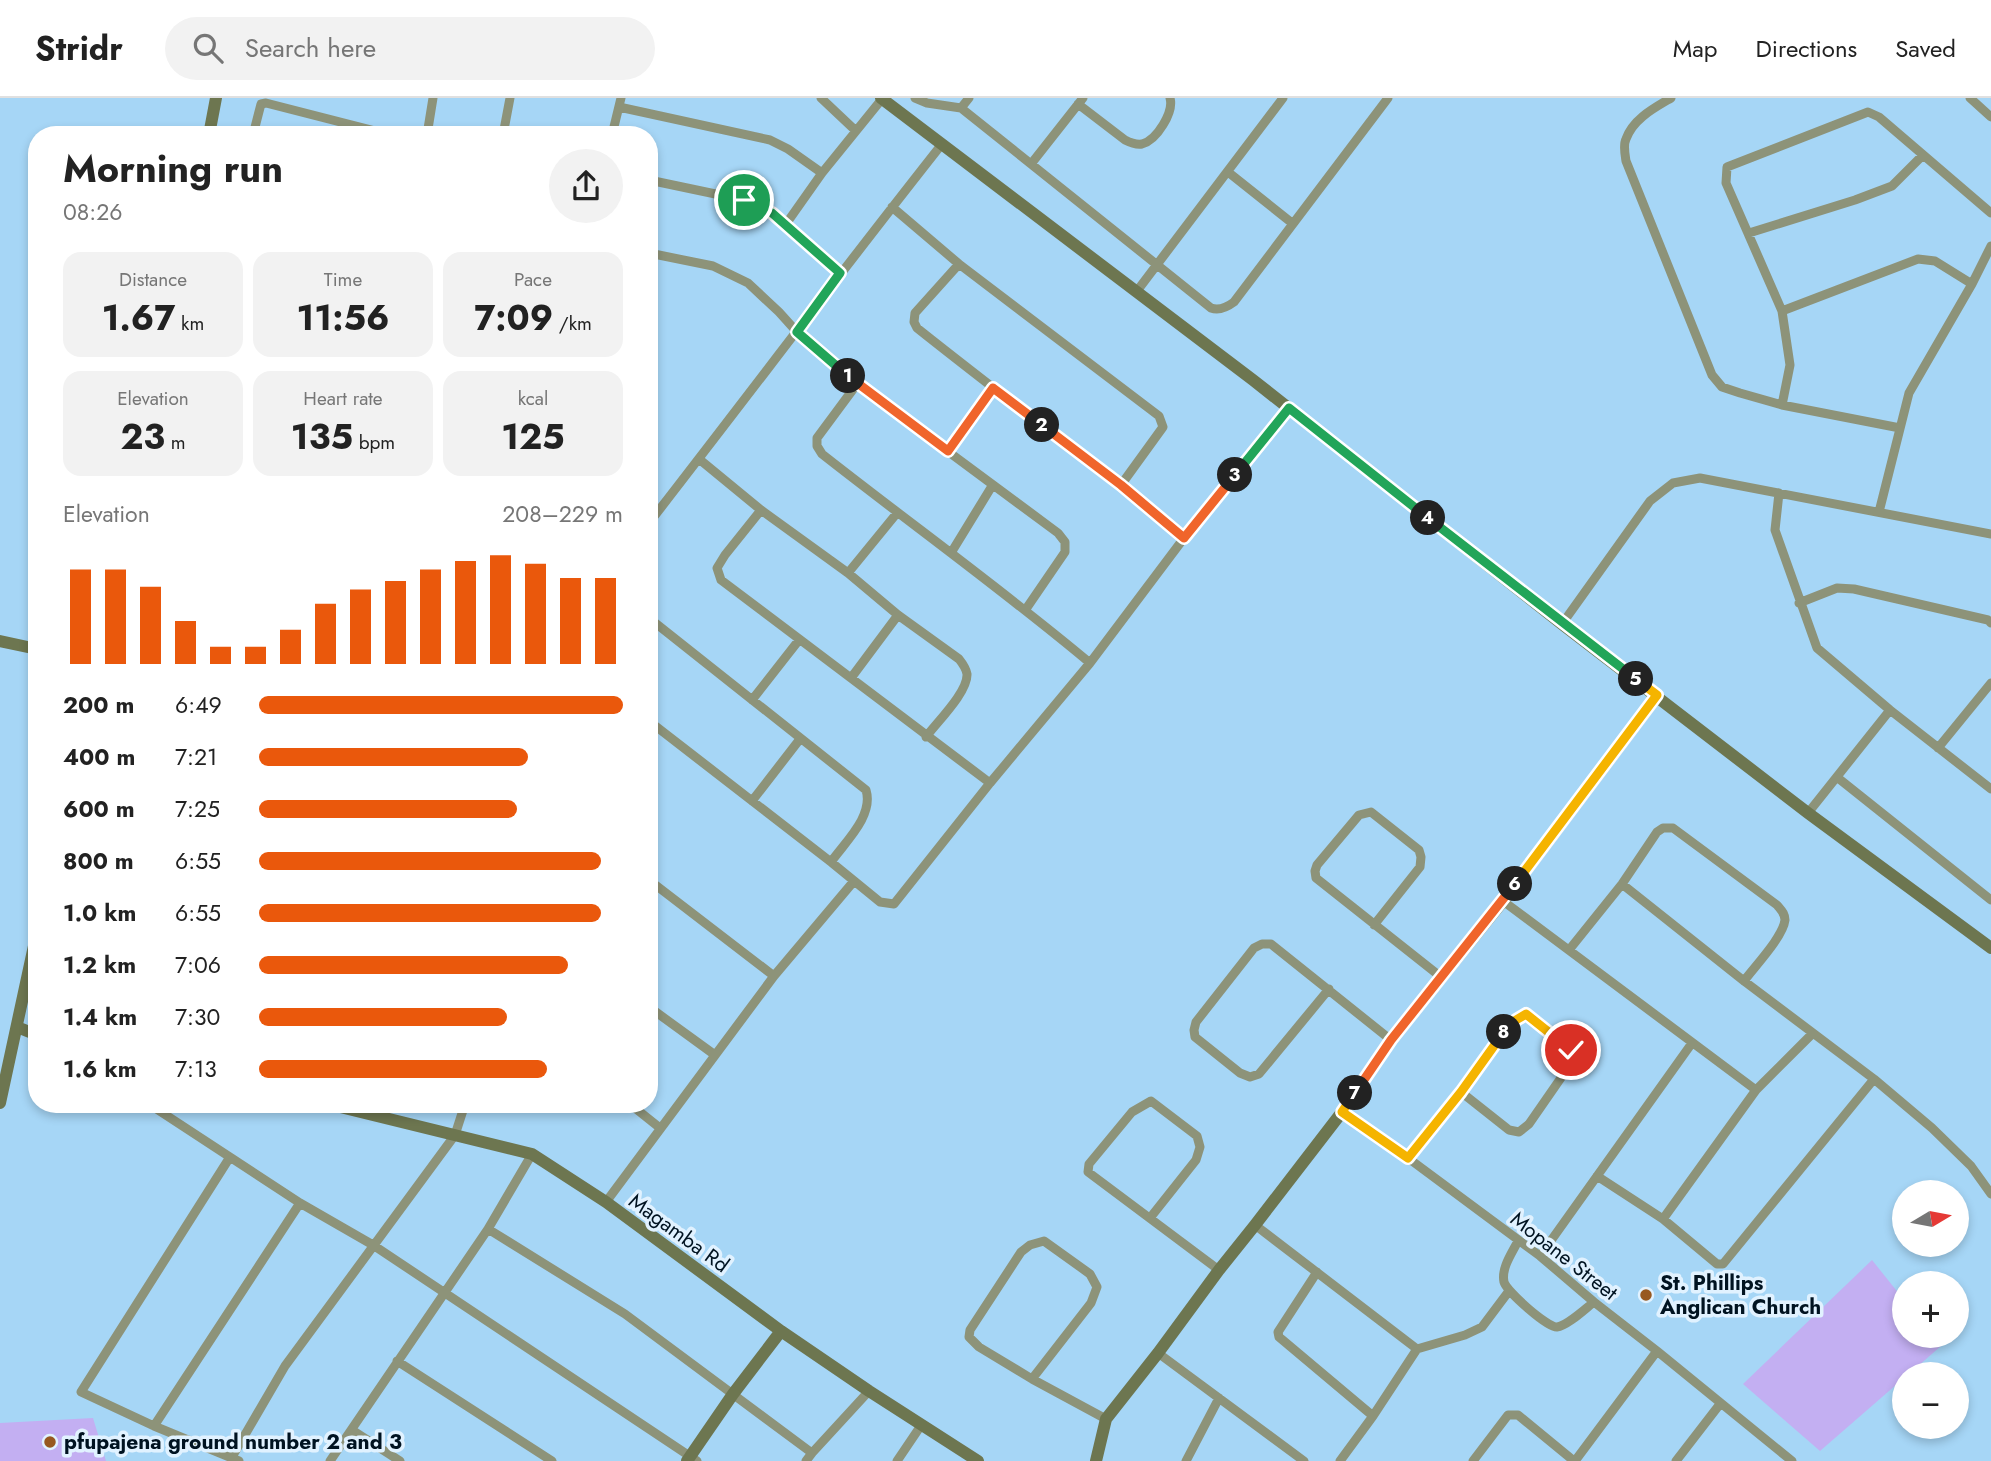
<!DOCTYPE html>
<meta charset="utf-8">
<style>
body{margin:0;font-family:Jost,sans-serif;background:#f2f2f2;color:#222;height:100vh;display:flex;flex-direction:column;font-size:26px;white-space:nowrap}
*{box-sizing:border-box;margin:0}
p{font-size:23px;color:#767676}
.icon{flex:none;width:38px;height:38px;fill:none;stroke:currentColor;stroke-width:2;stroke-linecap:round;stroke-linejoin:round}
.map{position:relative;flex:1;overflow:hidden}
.drawer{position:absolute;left:28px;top:28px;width:630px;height:987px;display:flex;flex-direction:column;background:#fff;border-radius:28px;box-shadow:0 4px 10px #0003}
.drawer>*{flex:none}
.needle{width:46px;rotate:80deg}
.controls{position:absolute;left:1892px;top:1082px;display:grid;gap:14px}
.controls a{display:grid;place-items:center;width:77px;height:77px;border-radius:50%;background:#fff;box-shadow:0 4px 10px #0003;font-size:35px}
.pin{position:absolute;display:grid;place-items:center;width:60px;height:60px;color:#fff;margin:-30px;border:4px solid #fff;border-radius:50%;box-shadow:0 2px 7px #0007}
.km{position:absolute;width:35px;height:35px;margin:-18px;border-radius:50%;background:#222;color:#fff;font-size:19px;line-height:35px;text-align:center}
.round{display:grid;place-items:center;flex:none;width:74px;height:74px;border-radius:37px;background:#f2f2f2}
.overview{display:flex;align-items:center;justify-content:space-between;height:119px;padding:0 35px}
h1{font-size:38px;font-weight:700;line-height:52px}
.metrics{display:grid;grid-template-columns:repeat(3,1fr);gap:10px;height:119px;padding:7px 35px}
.metrics div{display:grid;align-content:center;border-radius:18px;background:#f2f2f2;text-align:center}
.metrics b{font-size:35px;font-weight:700}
.metrics small{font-size:19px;font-weight:400}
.metrics p{font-size:19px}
.chart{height:196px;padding:14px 35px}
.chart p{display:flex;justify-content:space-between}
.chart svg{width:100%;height:126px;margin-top:7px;stroke:#ea580c;stroke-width:6}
ul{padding:0 35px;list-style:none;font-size:23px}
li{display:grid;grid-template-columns:112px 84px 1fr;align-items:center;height:52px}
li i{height:18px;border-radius:9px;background:#ea580c}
header{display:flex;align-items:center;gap:42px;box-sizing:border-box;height:98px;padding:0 35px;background:#fff;border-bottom:2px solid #e0e0e0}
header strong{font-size:33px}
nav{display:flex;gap:38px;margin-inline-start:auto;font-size:24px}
.search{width:490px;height:63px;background:#f2f2f2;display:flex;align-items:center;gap:18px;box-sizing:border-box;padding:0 24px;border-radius:38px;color:#767676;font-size:26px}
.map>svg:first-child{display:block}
.pitch{fill:#c3aff2}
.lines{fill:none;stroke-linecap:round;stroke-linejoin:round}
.street{stroke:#8d9379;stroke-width:9}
.secondary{stroke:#6d7650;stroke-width:12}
.split-1-casing{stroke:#fff;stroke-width:14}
.split-2-casing{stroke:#fff;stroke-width:14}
.split-3-casing{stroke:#fff;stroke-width:14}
.split-4-casing{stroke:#fff;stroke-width:14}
.split-5-casing{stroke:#fff;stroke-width:14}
.split-6-casing{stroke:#fff;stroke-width:14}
.split-7-casing{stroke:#fff;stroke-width:14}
.split-8-casing{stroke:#fff;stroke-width:14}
.split-9-casing{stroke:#fff;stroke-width:14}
.split-1{stroke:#22a559;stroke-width:9}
.split-2{stroke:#f0652b;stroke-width:9}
.split-3{stroke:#f0652b;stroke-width:9}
.split-4{stroke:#22a559;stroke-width:9}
.split-5{stroke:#22a559;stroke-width:9}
.split-6{stroke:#f5b400;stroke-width:9}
.split-7{stroke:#f0652b;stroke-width:9}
.split-8{stroke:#f5b400;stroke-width:9}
.split-9{stroke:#f5b400;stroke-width:9}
.poi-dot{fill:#97581f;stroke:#e1f2ff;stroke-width:2.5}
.labels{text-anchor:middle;stroke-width:7;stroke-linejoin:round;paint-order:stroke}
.street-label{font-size:21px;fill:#001321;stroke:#e1f2ff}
.poi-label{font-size:21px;font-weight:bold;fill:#001321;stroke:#e1f2ff;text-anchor:start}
</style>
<header>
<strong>Stridr</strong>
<div class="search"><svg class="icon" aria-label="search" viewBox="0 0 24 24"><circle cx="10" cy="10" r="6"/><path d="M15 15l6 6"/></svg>Search here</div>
<nav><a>Map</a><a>Directions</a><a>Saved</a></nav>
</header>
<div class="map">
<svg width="1991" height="1363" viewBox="0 0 1991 1363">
<rect width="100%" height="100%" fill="#a6d6f6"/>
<path class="pitch" d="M1872 1162 1904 1202V1237H1933L1941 1248 1909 1276H1904V1280L1820 1353 1743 1286Z
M93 1320 106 1363H0V1325Z"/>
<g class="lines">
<path class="street" d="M821 0 856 33
M915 0 927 5 961 10
M969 0 961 10 1211 210C1219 213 1226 210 1234 204L1388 0
M1671 0C1654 10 1633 21 1626 41 1623 47 1625 57 1626 63L1712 277 1722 289 1740 295 1782 307 1900 330
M1970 0 1991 19
M1078 6 1125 42C1131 45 1136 47 1142 46 1157 42 1174 14 1170 0
M619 9 770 42 788 51 822 75
M253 37 261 6 266 5 391 37
M427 37 433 0
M503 37 510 0
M612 37 621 0
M1031 66 1083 0
M1228 74 1292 125
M649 82 744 102 760 108 786 126 840 175
M892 109 959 166 1159 318 1163 329 1121 387
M786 126 822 75 882 1
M1749 135 1855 102 1892 88 1923 57
M649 155 713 168 748 185 779 214 797 234 857 286 1058 435 1065 444V454L1026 511
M959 166 915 215 914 224 917 230C1006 301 1097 368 1184 440
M1137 193 1283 0
M1782 213 1918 161 1935 163 1972 186
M857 286 817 340V348L822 356C911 426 1003 492 1090 565
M1782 307 1790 267 1782 213 1726 85 1727 69 1868 14 1879 19 1991 115
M948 353 993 290
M699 361 761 412 848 475 898 517 959 561C963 566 966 570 967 576 968 594 937 624 926 639
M1779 395 1775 432 1817 550 1890 612 1991 691
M761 412 725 457 717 470 721 482 990 685
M1879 414 1909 295 1972 186 1991 148
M649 425C747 299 843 171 942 46
M951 455 992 388
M848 475 897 415
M1799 505 1837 490 1854 491 1988 522 1991 525
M649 520 866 692C874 718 845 744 831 764
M1562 526 1650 403 1673 385 1700 380 1991 436
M851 580 898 517
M752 602 799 542
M649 623 831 764 880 804 894 806 990 685 1090 565 1184 440 1289 310
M1938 650 1991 585
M1838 680 1991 802
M752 703 800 641
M1808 715 1890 612
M649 782 774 878
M1622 786 1744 883 1874 981 1723 1166H1717L1663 1121
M1503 803 1756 992 1663 1121 1597 1078
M1374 827 1420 769 1421 759 1419 752 1371 714 1359 717 1317 767 1315 773 1316 780 1441 879
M1569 852 1622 786 1657 734 1663 730H1673L1777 807C1781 812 1785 815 1785 822 1783 839 1755 868 1744 883
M1329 891 1259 976 1250 979 1240 975 1195 939 1194 932 1196 924 1254 850 1262 846H1271L1391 942
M649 909 715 957
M1874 981 1932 1030 1971 1068 1991 1096
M1756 992 1813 935
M149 1006 300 1105 373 1147 697 1363
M630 1006 660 1030
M1342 1014 1408 1060 1540 1158 1594 1204 1657 1253 1792 1363
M230 1059 81 1294 154 1328 239 1363
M1408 1060C1427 1037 1446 1015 1463 991 1481 966 1498 931 1526 916L1571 952 1572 964 1529 1026 1519 1034 1509 1032 1461 994
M606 1104 774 878 854 783
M1150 1120 1196 1062 1200 1049 1197 1038 1151 1003 1132 1014 1089 1066 1088 1074 1219 1172
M1255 1127 1417 1251
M488 1131 625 1216 812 1355
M1518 1143C1512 1155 1501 1170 1504 1184 1507 1194 1548 1230 1557 1229 1567 1228 1585 1211 1594 1204
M1540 1158 1692 945
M1317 1174 1278 1234 1279 1239 1373 1318
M1158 1255 1304 1363
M397 1263 552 1363
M1032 1281 1091 1205 1097 1189 1090 1176 1044 1143 1030 1147 1021 1154 970 1232 969 1239 979 1249 1032 1281 1106 1321
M154 1328 300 1105
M352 1332 400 1363
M232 1359 285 1268 455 1037 465 1006
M330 1363 488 1131 532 1056
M806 1363 812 1355 869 1293
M897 1363 922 1326
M1186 1363 1219 1300
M1340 1363 1373 1318 1417 1251 1465 1237 1482 1229 1509 1193
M1473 1363 1508 1317H1518L1574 1363
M1575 1363 1657 1253
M1676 1363 1720 1306"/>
<path class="secondary" d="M881 0 1253 282 1562 526 1808 715 1991 850
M209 37 216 0
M0 543 37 551
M17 929 37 937
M0 1005 37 834
M328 1006 532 1056 606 1104 781 1233 869 1293 978 1363
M687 1363 733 1296 781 1233
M1096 1363 1106 1321 1158 1255 1219 1172 1255 1127 1342 1014 1391 942 1503 803 1657 598"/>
</g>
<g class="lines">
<defs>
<path id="split-1" d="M744 102 772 115 840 175 797 234 848 278"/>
<path id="split-2" d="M848 278 948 353 993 290 1042 327"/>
<path id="split-3" d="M1042 327 1121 387 1184 440 1235 377"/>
<path id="split-4" d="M1235 377 1289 310 1428 420"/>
<path id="split-5" d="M1428 420 1636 581"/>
<path id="split-6" d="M1515 786 1657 597 1636 581"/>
<path id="split-7" d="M1355 995 1391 942 1515 786"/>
<path id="split-8" d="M1355 995 1342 1014 1408 1060 1461 994 1504 934"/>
<path id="split-9" d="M1504 934 1516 922 1526 916 1571 952"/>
</defs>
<use href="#split-1" class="split-1-casing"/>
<use href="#split-2" class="split-2-casing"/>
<use href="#split-3" class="split-3-casing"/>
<use href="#split-4" class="split-4-casing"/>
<use href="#split-5" class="split-5-casing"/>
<use href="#split-6" class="split-6-casing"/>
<use href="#split-7" class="split-7-casing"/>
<use href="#split-8" class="split-8-casing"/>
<use href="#split-9" class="split-9-casing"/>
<use href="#split-1" class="split-1"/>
<use href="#split-2" class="split-2"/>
<use href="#split-3" class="split-3"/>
<use href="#split-4" class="split-4"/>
<use href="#split-5" class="split-5"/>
<use href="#split-6" class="split-6"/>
<use href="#split-7" class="split-7"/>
<use href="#split-8" class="split-8"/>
<use href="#split-9" class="split-9"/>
</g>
<g class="poi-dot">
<circle cx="1646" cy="1197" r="7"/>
<circle cx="50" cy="1344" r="7"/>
</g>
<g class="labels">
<g class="street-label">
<text transform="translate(679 1135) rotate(36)" y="7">Magamba Rd</text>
<text transform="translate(1564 1158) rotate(38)" y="7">Mopane Street</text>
</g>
<g class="poi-label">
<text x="1660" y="1192">St. Phillips<tspan x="1660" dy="24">Anglican Church</tspan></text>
<text x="64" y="1351">pfupajena ground number 2 and 3</text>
</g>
</g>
</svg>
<div class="controls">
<a><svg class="needle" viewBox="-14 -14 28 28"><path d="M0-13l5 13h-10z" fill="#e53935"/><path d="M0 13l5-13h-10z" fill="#767676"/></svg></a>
<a>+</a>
<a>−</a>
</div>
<div class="pin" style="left:744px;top:102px;background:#1e9e55"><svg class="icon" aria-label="arrive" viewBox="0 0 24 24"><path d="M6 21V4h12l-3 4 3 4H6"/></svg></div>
<div class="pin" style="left:1571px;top:952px;background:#d93025"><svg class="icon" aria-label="check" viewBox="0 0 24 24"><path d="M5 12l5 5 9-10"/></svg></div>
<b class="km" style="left:848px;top:278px">1</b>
<b class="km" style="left:1042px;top:327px">2</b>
<b class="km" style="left:1235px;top:377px">3</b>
<b class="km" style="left:1428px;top:420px">4</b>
<b class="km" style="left:1636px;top:581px">5</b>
<b class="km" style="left:1515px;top:786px">6</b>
<b class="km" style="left:1355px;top:995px">7</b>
<b class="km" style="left:1504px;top:934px">8</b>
<section class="drawer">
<div class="overview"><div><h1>Morning run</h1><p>08:26</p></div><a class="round"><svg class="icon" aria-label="share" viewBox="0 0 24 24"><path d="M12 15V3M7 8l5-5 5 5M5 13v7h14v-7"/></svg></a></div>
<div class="metrics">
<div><p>Distance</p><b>1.67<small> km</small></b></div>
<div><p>Time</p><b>11:56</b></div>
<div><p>Pace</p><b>7:09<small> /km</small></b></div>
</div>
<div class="metrics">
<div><p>Elevation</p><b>23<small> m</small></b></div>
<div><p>Heart rate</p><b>135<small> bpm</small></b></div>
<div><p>kcal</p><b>125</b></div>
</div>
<div class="chart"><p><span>Elevation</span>208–229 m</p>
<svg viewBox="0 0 160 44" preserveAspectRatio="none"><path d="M5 44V11M15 44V11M25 44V17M35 44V29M45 44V38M55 44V38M65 44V32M75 44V23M85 44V18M95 44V15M105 44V11M115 44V8M125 44V6M135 44V9M145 44V14M155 44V14"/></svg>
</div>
<ul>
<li><b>200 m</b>6:49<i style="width:100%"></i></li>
<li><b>400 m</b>7:21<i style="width:74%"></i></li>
<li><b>600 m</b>7:25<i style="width:71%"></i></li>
<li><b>800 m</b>6:55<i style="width:94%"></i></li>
<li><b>1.0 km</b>6:55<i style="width:94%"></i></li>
<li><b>1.2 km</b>7:06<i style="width:85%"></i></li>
<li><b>1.4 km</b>7:30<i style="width:68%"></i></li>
<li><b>1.6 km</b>7:13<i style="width:79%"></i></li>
</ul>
</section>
</div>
